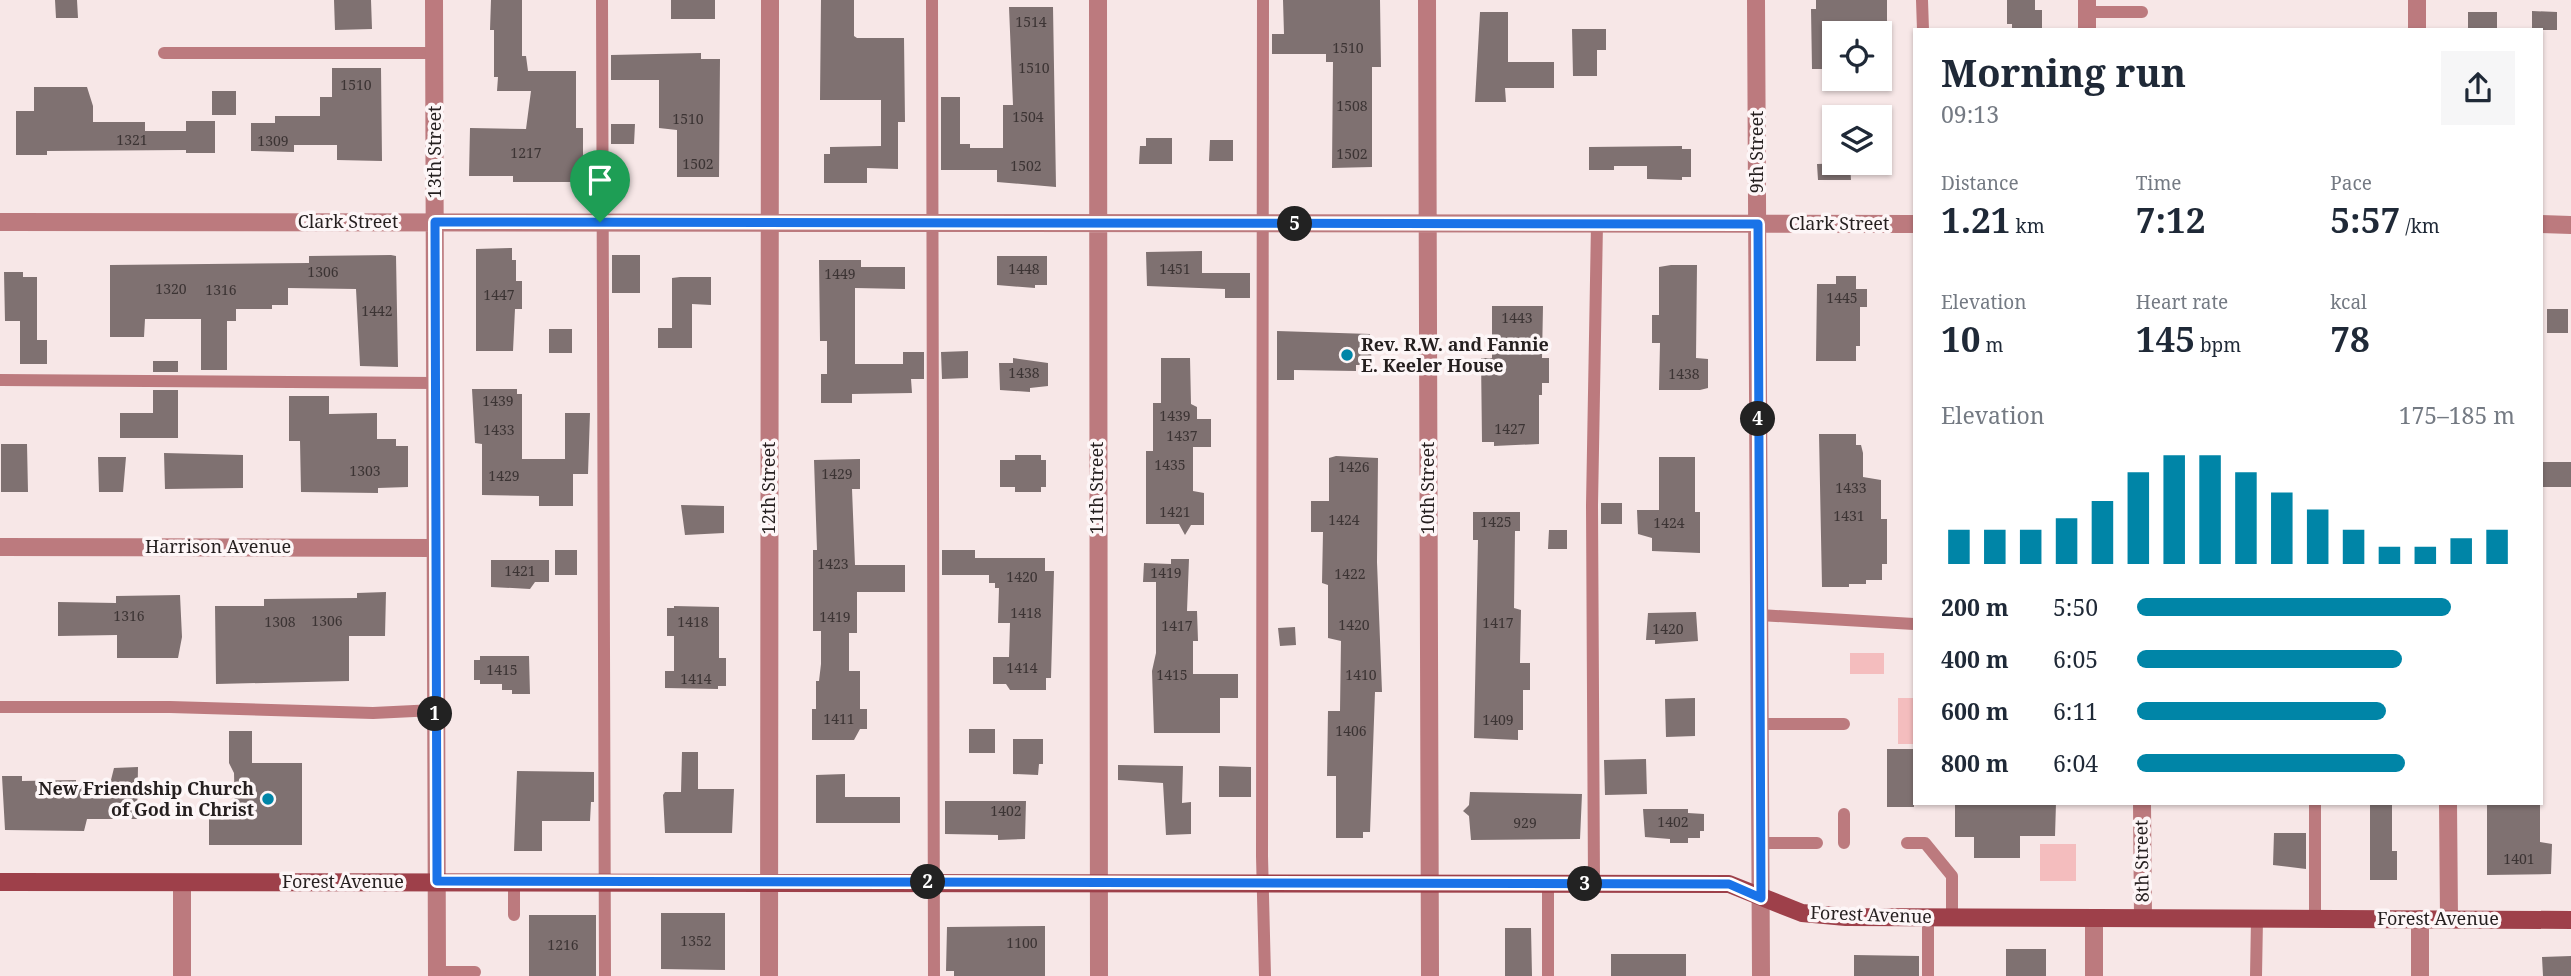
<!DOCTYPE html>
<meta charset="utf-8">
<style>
body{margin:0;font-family:"Noto Serif",serif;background:#f6f6f7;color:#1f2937;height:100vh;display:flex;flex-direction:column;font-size:26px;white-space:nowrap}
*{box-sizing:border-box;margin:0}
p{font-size:23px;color:#747a83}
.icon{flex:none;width:38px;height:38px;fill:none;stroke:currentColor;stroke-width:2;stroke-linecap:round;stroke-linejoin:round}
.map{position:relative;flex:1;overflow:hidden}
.drawer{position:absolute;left:1913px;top:28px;width:630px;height:777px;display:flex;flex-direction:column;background:#fff;border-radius:0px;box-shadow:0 2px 5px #0004}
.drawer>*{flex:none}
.fabs{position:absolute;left:1822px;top:21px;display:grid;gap:14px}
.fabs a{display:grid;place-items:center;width:70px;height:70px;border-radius:0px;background:#fff;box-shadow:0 2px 5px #0004;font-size:35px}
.pin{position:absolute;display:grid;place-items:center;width:60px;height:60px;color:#fff;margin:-72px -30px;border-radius:50% 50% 50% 0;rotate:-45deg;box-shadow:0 0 7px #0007}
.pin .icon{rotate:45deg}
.km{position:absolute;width:35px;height:35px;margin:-18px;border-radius:50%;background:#222;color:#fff;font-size:19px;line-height:35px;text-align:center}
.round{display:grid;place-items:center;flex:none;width:74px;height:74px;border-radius:0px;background:#f6f6f7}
.summary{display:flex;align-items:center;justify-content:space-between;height:119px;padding:0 28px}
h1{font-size:38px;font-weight:700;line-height:52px}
.metrics{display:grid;grid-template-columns:repeat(3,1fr);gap:10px;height:119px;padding:7px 28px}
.metrics div{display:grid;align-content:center}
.metrics b{font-size:35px;font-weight:700}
.metrics small{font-size:19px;font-weight:400}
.metrics p{font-size:19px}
.chart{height:196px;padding:14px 28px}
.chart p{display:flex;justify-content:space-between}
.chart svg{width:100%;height:126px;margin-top:7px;stroke:#0085a7;stroke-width:6}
ul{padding:0 28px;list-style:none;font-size:23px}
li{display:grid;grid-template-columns:112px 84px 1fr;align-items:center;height:52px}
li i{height:18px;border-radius:9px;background:#0085a7}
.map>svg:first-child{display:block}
.green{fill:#f4bdbe}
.building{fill:#7f7171}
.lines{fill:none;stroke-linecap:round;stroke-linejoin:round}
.lane{stroke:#bc7a7e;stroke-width:12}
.street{stroke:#bc7a7e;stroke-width:18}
.secondary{stroke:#9e404a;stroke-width:18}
.route-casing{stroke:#fff;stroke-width:14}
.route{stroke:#1a73e8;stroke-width:9}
.poi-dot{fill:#0085a7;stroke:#fdf6f7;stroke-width:2.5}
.labels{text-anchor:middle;stroke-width:7;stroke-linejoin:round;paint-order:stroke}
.number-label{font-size:14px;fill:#3c3434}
.street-label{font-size:18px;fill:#251f1f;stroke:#fdf6f7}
.poi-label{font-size:18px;font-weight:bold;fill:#251f1f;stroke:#fdf6f7;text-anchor:start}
</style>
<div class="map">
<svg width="2571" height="976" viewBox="0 0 2571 976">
<rect width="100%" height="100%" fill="#f7e7e7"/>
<path class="green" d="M1850 653H1884V674H1850Z
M1898 698H1914V744H1898Z
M2040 844H2076V881H2040Z"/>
<path class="building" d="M55 0H77L78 18H56Z
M334 0H371L372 29 335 30Z
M491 0H522V56H526L528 71H576V128H583V173H578L577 182H513V176H469L470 128 526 129 531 91H497L498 77H494V30H490Z
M671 0H715V19H671Z
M821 0H854V36L857 38H904L905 122H898V169L867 168V183H824V154H830V147L881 146V100H820Z
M1283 0H1380L1381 67H1372V167L1332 168 1333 62H1326V54H1272V34H1284Z
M1816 0H1887V23L1834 25V69H1812L1811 9H1816Z
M2007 0H2035V10H2042V30H2012V24H2007Z
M1009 7H1053L1056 187 997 182V170H941V97H960V144H970V148H1003V105H1013Z
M2532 11 2557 12V30H2532Z
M1480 12H1508V62H1554V88H1505L1506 102H1475Z
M2468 12H2497V30H2468Z
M1572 29H1606V50H1597V76H1573Z
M701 53V59H720L719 177H677V130L659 128V80H611V55Z
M332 68H381L382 161 337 160V145H294V152L251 151V123H275V116H320V97H332Z
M34 87H87L93 106V122H145V131H186V121H215V153H186V150L47 151V155H16V111H34Z
M212 91H236V115H212Z
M611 124H635L634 144H611Z
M1146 138H1172V164H1139L1140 146H1146Z
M1210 140H1233V161H1209Z
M1682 146V149H1691V177H1682V180L1647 179V166H1614V170H1589V147Z
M1850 163 1851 180H1818L1817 164Z
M512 248V260H516V281H522V309H515L513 351H476V249Z
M1202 251V273H1250V298H1225V289L1147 286 1146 252Z
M391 255 396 256 398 367 360 366 356 289 288 288V305H272V309H236V321H227V370H201V319H145L144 337H110V265L309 263V256Z
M612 255H640V293H612Z
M997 256H1047V285H1035V288L997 285Z
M819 260H861V267H905V289L855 288V364H903V352H924V379H911L912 393 852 394V403H821V374H827V341H820Z
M1671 265H1697L1696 358 1708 359V388L1700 390H1659L1660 343H1652V315H1659V267Z
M4 272H23V277H37V340H47V364H20V321H5Z
M1836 276H1856V289H1867V307H1860V346H1856V361H1816L1817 284H1836Z
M680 277H711V305L692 304V348H658V328H672V278Z
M1492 306H1543L1542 358H1549V383H1542V395H1539V444L1494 446V442H1482L1481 358H1492Z
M2547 309H2568V333H2547Z
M549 329H572V353H549Z
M1277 331 1370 334 1372 365H1356V371L1294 370V380H1277Z
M968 351V378L942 379 941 352Z
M1013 358 1048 363V386L1030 388V392L1000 390 999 363H1013Z
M1161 358H1190L1191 404 1197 407V419H1211V447H1193V491L1204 493V525H1191L1185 535 1179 524H1146V451H1153V403H1161Z
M153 361H178V372H153Z
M472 389H517V394H522V459H565V413H590L588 474H573V506H539V496L482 495V444L475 443Z
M153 390H178V438H120V413H153Z
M289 396H329V414L377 413V439H396V446H408V487L378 488V493L301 492 300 441H289Z
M1819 434H1856V445H1861L1863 453V477L1881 480V519H1887V564H1882V580H1866V584H1849V587H1822Z
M1 444H27L28 492H1Z
M164 453 243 455V488L165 489Z
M1015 455H1041V460H1046V487H1041V492H1015V487H1000V460H1015Z
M1336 456 1378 458 1377 562 1382 692H1375L1370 832H1363V838H1336V776H1327L1328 711H1340L1341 641 1328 638V585L1322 583 1323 532H1311V501H1329V458Z
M98 457H126L123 492H99Z
M1659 457H1695V512H1700V553L1652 551V538L1638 534 1637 510H1659Z
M860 459V489H852L855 565H905V592H857V633H849V671H860V709H867V729H860L854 740H812V709H816V681H819L821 664V631H813V550H817L814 460Z
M2541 462H2571V487H2543Z
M1601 503H1622V524H1601Z
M681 505 724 506V533L685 535Z
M1473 512H1520V531H1515L1514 608 1521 610 1520 663H1530V690H1523V730H1518V740L1474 738 1478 540H1473Z
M1549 530H1567V549H1548Z
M555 550H577V575H555Z
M942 550H975V558H1045V571H1054L1051 678H1046V690H1010L1006 684H993V657H1009L1010 623H998L999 588H995V583H989V575H942Z
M1171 559H1189L1187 611H1197L1198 641H1193V674H1238V698H1220V733H1154L1152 671 1156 653V582H1143L1144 563 1171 564Z
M491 560H549V582H535L530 589 491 587Z
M386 592 385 636H349V681L216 684 215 606H264V599L357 598V593Z
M180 595 182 637 178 658H117V635L58 636V602L116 603V596Z
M674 606 719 607V658H726V686H718V689L665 688V671H674V636H667V608H674Z
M1696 612 1698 641 1655 644V640H1646L1648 613Z
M1295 627 1296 645 1280 646 1278 628Z
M480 656H529L530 694H512V690H502V684H480V680H474V660H480Z
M1695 698V736L1666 737 1665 699Z
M969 729H995V753H969Z
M229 731H252V763H302V845H209V819H216V814H235L234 773 229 763Z
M1013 739H1043V764H1039L1038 775 1013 774Z
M1887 749H1914V807H1887Z
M682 752H698V789H734L732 833H665L663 795 665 792H681Z
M1646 759 1647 794 1605 795 1604 760Z
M1118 765 1183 766 1182 803 1191 802V834L1166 835 1163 783 1118 780Z
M1219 766 1251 767V797H1219Z
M138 767 137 819H87L84 831 5 830 2 776H22V781L76 780V784H110L114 768Z
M517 771 594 772V802H591L590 821H542V851H514Z
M845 774V797H900V823H816V775Z
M1470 792 1582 794 1580 839 1471 840 1469 816 1463 811 1469 805Z
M945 801H1026L1025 839 998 840V835L945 834Z
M1955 803H2056L2055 836H2020V858H1974V837H1955Z
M2370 803H2392V851H2397V880H2370Z
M2487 803H2540V842L2552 844 2551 874 2487 875Z
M1643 809H1688V813L1704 814V831H1700V838H1688V843H1670V839L1645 837Z
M2274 833H2306V869L2273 865Z
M661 913H725V970L661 969Z
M529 915H596V976H529Z
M1045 926V976H954V971H946L947 927Z
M1505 928H1531L1532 976H1505Z
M2006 949H2046V976H2006Z
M1611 954H1686V976H1611Z
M1854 955 1919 956V976H1854Z
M2571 956V976H2543L2542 957Z"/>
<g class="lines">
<path class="lane" d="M602 0 605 976
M932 0 934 976
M1263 0 1262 856 1265 976
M1922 0 1923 30
M2087 12H2142
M164 53H434
M0 380 435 383
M1759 615 1914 624
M0 707H170L373 713 435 710
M1760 724H1844
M2315 803V919
M1844 814V843
M1760 843H1817
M1907 843H1925L1952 876V917
M514 882V915
M1594 884 1592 505 1597 224
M437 972H475
M1548 976V884
M1928 976V917
M2256 976 2257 919"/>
<path class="street" d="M434 0 437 976
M1098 0 1099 976
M1427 0 1430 976
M1756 0 1761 976
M2087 0V30
M2417 0V30
M0 222 1914 224
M2541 224 2571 225
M0 547 435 548
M2142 803 2143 918
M2448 803 2449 919
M182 883V976
M2420 919V976
M769 976 770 0
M2094 976V918"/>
<path class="secondary" d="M0 882 1729 884 1802 913 1846 917 2571 920"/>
</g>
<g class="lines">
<defs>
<path id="route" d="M435 222 1758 224 1761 898 1729 884 437 881Z"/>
</defs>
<use href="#route" class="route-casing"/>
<use href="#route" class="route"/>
</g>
<g class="poi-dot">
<circle cx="1347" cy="355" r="7"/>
<circle cx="268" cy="799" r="7"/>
</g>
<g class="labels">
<g class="number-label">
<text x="1031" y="27">1514</text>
<text x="1348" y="53">1510</text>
<text x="1034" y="73">1510</text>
<text x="356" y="90">1510</text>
<text x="1352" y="111">1508</text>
<text x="1028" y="122">1504</text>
<text x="688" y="124">1510</text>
<text x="132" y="145">1321</text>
<text x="273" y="146">1309</text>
<text x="526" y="158">1217</text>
<text x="1352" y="159">1502</text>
<text x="698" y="169">1502</text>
<text x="1026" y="171">1502</text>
<text x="1024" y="274">1448</text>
<text x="1175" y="274">1451</text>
<text x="323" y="277">1306</text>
<text x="840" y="279">1449</text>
<text x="171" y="294">1320</text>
<text x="221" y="295">1316</text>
<text x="499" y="300">1447</text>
<text x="1842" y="303">1445</text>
<text x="377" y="316">1442</text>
<text x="1517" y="323">1443</text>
<text x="1024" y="378">1438</text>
<text x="1684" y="379">1438</text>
<text x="498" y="406">1439</text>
<text x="1175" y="421">1439</text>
<text x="1510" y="434">1427</text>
<text x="499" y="435">1433</text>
<text x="1182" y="441">1437</text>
<text x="1170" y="470">1435</text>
<text x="1354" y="472">1426</text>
<text x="365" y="476">1303</text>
<text x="837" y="479">1429</text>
<text x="504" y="481">1429</text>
<text x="1851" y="493">1433</text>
<text x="1175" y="517">1421</text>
<text x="1849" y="521">1431</text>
<text x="1344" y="525">1424</text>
<text x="1496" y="527">1425</text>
<text x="1669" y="528">1424</text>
<text x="833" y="569">1423</text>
<text x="520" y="576">1421</text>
<text x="1166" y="578">1419</text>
<text x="1350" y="579">1422</text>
<text x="1022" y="582">1420</text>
<text x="1026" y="618">1418</text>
<text x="129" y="621">1316</text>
<text x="835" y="622">1419</text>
<text x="327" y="626">1306</text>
<text x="280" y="627">1308</text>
<text x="693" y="627">1418</text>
<text x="1498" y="628">1417</text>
<text x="1354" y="630">1420</text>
<text x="1177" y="631">1417</text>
<text x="1668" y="634">1420</text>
<text x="1022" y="673">1414</text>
<text x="502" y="675">1415</text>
<text x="1172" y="680">1415</text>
<text x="1361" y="680">1410</text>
<text x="696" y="684">1414</text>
<text x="839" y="724">1411</text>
<text x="1498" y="725">1409</text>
<text x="1351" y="736">1406</text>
<text x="1006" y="816">1402</text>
<text x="1673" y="827">1402</text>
<text x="1525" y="828">929</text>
<text x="2519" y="864">1401</text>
<text x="696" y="946">1352</text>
<text x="1022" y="948">1100</text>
<text x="563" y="950">1216</text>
</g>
<g class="street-label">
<text transform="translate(435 152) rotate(-90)" y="6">13th Street</text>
<text transform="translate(1757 152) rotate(-90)" y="6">9th Street</text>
<text x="348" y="228">Clark Street</text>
<text x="1839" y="230">Clark Street</text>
<text transform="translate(769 488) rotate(-90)" y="6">12th Street</text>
<text transform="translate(1097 488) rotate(-90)" y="6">11th Street</text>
<text transform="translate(1428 488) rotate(-90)" y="6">10th Street</text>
<text x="218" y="553">Harrison Avenue</text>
<text transform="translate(2142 861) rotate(-91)" y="6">8th Street</text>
<text x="343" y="888">Forest Avenue</text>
<text transform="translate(1871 915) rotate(2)" y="6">Forest Avenue</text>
<text x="2438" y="925">Forest Avenue</text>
</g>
<g class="poi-label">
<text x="1361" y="351">Rev. R.W. and Fannie<tspan x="1361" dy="21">E. Keeler House</tspan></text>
<text x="254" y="795" text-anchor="end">New Friendship Church<tspan x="254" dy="21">of God in Christ</tspan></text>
</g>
</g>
</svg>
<div class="fabs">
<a><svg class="icon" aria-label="locate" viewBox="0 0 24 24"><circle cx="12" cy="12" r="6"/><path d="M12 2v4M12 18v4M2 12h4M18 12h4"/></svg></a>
<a><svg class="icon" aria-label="layers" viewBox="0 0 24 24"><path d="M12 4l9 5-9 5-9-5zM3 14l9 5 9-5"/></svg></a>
</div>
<div class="pin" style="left:600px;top:222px;background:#1e9e55"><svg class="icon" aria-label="arrive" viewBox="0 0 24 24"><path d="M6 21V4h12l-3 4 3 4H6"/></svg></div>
<b class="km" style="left:435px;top:714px">1</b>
<b class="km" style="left:928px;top:882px">2</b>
<b class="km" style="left:1585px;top:884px">3</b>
<b class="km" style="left:1758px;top:419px">4</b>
<b class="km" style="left:1295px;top:224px">5</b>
<section class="drawer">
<div class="summary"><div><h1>Morning run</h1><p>09:13</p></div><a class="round"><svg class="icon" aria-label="share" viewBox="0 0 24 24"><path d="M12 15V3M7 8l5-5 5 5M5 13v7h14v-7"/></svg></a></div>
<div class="metrics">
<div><p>Distance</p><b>1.21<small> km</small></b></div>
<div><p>Time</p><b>7:12</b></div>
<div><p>Pace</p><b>5:57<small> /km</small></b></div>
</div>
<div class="metrics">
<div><p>Elevation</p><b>10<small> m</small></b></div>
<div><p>Heart rate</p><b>145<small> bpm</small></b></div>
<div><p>kcal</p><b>78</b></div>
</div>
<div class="chart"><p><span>Elevation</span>175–185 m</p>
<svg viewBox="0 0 160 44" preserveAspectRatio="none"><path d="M5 44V32M15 44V32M25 44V32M35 44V28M45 44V22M55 44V12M65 44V6M75 44V6M85 44V12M95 44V19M105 44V25M115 44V32M125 44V38M135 44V38M145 44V35M155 44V32"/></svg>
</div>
<ul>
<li><b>200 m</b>5:50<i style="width:83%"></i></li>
<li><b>400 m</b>6:05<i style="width:70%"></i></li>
<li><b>600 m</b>6:11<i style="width:66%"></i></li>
<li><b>800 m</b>6:04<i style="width:71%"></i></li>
</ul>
</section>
</div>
